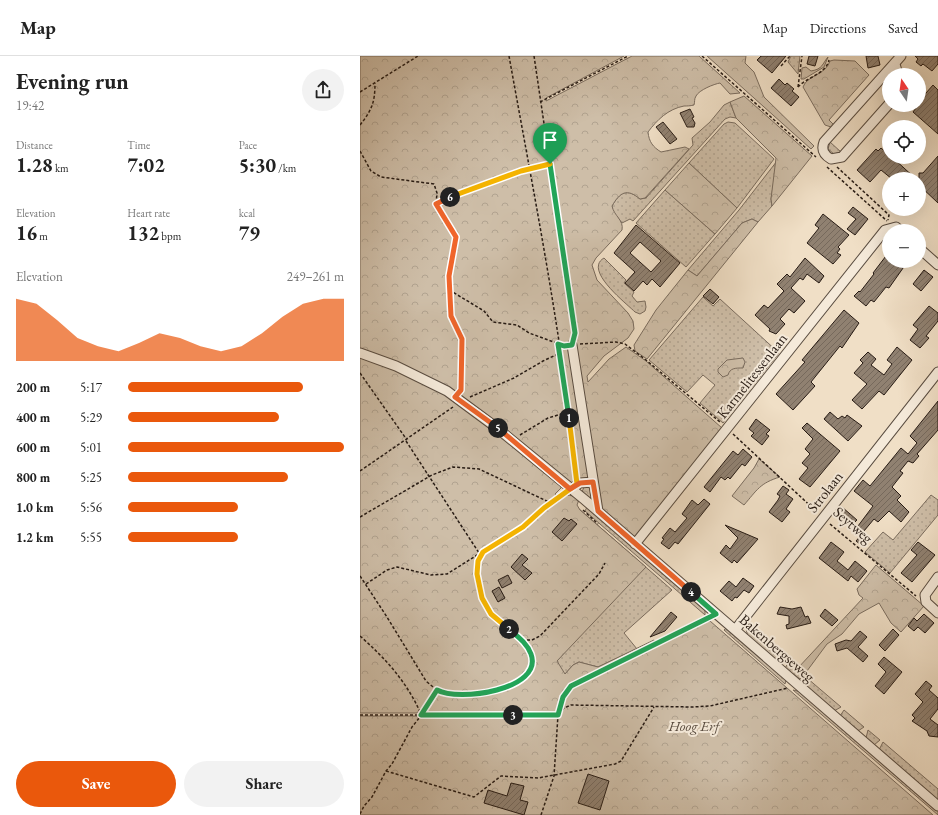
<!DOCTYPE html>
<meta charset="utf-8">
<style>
body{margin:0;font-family:"EB Garamond",serif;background:#f2f2f2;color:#222;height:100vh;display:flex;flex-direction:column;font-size:15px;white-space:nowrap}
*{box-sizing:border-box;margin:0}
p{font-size:13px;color:#767676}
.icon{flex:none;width:22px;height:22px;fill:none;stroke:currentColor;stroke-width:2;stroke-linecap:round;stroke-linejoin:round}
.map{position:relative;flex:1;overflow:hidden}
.panel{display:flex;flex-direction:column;background:#fff;width:360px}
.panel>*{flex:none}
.needle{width:26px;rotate:347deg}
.buttons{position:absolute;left:522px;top:12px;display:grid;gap:8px}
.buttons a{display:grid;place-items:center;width:44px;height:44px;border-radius:50%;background:#fff;box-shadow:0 4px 16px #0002;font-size:20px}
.pin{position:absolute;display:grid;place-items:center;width:34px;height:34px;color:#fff;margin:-41px -17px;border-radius:50% 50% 50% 0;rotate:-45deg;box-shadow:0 0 4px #0007}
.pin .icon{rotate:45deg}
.km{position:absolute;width:20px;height:20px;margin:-10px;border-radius:50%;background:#222;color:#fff;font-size:11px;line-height:20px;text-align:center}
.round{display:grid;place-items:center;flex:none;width:42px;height:42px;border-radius:21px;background:#f2f2f2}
.overview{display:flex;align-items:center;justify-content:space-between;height:68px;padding:0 16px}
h1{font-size:22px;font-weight:700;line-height:30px}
.figures{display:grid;grid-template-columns:repeat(3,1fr);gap:6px;height:68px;padding:4px 16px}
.figures div{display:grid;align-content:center}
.figures b{font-size:20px;font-weight:700}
.figures small{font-size:11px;font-weight:400}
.figures p{font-size:11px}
.chart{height:112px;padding:8px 16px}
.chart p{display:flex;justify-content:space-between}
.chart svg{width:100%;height:72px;margin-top:4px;fill:#ea580c;opacity:.7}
.action{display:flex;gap:8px;margin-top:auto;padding:8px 16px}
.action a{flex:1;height:46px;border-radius:24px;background:#ea580c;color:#fff;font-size:16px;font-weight:700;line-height:46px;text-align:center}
.action a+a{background:#f2f2f2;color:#222}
ul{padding:0 16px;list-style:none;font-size:13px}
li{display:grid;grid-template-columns:64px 48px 1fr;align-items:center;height:30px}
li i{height:10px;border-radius:5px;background:#ea580c}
header{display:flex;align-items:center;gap:24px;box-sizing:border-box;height:56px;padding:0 20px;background:#fff;border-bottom:1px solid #e0e0e0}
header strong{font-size:19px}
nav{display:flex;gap:22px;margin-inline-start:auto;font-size:14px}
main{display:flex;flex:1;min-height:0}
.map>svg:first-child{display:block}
.grass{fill:url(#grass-dots);stroke:#7a6c5e}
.forest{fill:url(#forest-crowns);stroke:#7a6c5e}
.building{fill:url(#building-hatch);stroke:#271b14;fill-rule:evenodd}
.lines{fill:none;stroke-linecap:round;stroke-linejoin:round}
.minor-casing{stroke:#594c40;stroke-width:11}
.path{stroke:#271b14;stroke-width:1.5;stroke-dasharray:3 2;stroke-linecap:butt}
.minor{stroke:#f5eada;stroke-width:9}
.split-1-casing{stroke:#fff;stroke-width:8}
.split-2-casing{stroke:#fff;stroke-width:8}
.split-3-casing{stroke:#fff;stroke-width:8}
.split-4-casing{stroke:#fff;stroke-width:8}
.split-5-casing{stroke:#fff;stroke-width:8}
.split-6-casing{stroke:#fff;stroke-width:8}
.split-7-casing{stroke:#fff;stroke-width:8}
.split-1{stroke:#22a559;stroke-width:5}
.split-2{stroke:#f5b400;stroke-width:5}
.split-3{stroke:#22a559;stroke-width:5}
.split-4{stroke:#22a559;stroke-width:5}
.split-5{stroke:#f0652b;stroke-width:5}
.split-6{stroke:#f0652b;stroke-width:5}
.split-7{stroke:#f5b400;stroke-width:5}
.labels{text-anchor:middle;stroke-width:4;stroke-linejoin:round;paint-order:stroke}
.street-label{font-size:15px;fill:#271b14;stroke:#f5eada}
.park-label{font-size:15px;font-style:italic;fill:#594c40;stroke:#f5eada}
</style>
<header>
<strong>Map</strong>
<nav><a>Map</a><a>Directions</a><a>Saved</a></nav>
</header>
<main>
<section class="panel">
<div class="overview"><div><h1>Evening run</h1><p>19:42</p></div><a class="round"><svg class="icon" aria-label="share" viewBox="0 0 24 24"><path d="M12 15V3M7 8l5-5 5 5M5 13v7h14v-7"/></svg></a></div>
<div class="figures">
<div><p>Distance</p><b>1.28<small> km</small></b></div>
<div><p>Time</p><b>7:02</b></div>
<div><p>Pace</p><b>5:30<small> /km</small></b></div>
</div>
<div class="figures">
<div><p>Elevation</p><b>16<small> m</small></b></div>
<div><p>Heart rate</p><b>132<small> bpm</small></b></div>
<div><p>kcal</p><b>79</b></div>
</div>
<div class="chart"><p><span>Elevation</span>249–261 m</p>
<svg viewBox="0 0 160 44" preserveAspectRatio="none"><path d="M0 44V6L10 9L20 19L30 30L40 35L50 38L60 33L70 27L80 30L90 35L100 38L110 35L120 27L130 17L140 9L150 6L160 6V44z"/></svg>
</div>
<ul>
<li><b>200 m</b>5:17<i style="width:81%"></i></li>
<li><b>400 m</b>5:29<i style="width:70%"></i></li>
<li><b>600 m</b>5:01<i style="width:100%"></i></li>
<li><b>800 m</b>5:25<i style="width:74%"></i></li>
<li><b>1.0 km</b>5:56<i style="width:51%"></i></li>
<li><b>1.2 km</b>5:55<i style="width:51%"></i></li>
</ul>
<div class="action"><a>Save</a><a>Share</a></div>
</section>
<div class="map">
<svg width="578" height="759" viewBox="0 0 578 759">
<defs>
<pattern id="grass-dots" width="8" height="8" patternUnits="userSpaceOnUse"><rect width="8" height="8" fill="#cebea8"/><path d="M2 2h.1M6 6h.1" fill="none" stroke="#b1a390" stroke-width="1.8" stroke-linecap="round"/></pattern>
<pattern id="forest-crowns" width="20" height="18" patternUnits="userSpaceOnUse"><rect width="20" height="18" fill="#cebea8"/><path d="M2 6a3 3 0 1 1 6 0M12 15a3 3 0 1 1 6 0" fill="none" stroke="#b1a390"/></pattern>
<pattern id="building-hatch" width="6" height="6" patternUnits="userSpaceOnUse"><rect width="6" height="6" fill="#908171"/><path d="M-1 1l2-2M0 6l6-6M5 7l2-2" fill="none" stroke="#76695c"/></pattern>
</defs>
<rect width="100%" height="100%" fill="#f0dfc6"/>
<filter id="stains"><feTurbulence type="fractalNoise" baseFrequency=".005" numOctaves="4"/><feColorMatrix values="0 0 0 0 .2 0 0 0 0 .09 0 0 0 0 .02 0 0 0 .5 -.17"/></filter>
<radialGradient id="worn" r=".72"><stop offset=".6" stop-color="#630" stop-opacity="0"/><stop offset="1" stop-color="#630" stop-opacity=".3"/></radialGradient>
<path class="grass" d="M431 0H440L438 18 428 6Z
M370 46 376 62 370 61 365 63 273 165 270 163 262 167 253 156 252 150C260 136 267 132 280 143L286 142 333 89 332 82 350 66 364 49Z
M368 66 375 67 414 103 377 152 329 107 364 68Z
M470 86 481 96 474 98 468 93Z
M417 105 411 143 412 150 398 166 392 163 382 167 337 220 328 214 379 154Z
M305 134 355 178 326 211 276 167Z
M244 202 266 224 264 227 274 236 272 240 277 246 285 245 286 251 285 255 280 258 275 256C266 247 223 214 244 202Z
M343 241 353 250 360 243 419 297 363 367 340 347 355 329 343 319 327 336 289 304Z
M571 439 578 444V459L530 517 505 496 523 476 533 484Z
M227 451 345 553V559L225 455Z
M218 452 312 534 264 577 277 593 238 611 219 606 213 609 205 618 74 640Z
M385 569 425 603 420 608 388 581Z
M367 571 426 624 425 628 364 574Z
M429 606 444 619 440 623 425 612Z
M447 622 481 651 474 655 443 628Z
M433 634 441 636 578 755V759Z
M484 654 504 671 498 675 480 660Z
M508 674 520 684 514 689 506 682Z
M523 686 578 733V745L519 694Z"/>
<path class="forest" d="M0 0H264L186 42V45L272 0H339L380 37 370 38 360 27C354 28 339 34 336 40 334 43 335 46 334 49 330 50 327 50 324 50 308 53 297 64 288 76 289 86 293 91 301 96L325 91 329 93 285 142 280 143C267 132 260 136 252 150 254 160 264 164 262 174L236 202 232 209 237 224 268 257 273 265 274 273 268 282 244 300 227 320 228 326 249 303 266 291 286 305 362 372 277 480 273 482 240 454 234 428 209 427 201 429V432L195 438 199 443C208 438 211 438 219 444L217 449 220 454 286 511 197 605 205 618 213 609 219 606 238 611 294 584 297 589 343 566 350 565 573 759H0V660H141L146 658 67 657 68 650 62 655 60 653 57 657H0Z
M347 0H386L385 7 394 16 404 41 454 90 451 93Z
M468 1 464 11 444 23H441L442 12 446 11 451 15C463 13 462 8 468 1Z
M474 4 495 5 509 19 469 64 474 69 471 71 465 69 443 31C447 19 466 19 470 5Z
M384 40 452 100 412 150 411 143 416 102 376 62 370 46Z
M329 107 377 152 355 178 305 134Z
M392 163 398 166 287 303 275 295 274 289 296 254 328 214 337 220 382 167Z
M383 302 385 306 383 312C375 312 370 312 368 319L363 321 358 316V313L367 304Z
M399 403 420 421C400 427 397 434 384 449L372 440 394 412Z
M231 430 233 445 222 436 224 431Z
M516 509 564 550 541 576 531 567 519 547 499 558 482 578 467 588 444 619 437 613 503 542 499 539 497 533Z"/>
<path class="building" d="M401 0H426L412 17 397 4Z
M449 0H458L455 10 447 8Z
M506 0H518L520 9 508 12Z
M555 0H578V8L572 15 563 8 561 10 556 6 558 3Z
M419 23 425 29 427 27 434 33 432 35 439 41 431 50 411 32Z
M573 29 578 34V78L553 56 556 52 554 51 559 49V45Z
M330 53 334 61 332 62 335 67 334 71H327L320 57Z
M303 66 317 83 310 88 296 71Z
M521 92 529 99V101H532L556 123H532L521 114 510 126 497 114 516 93 518 95Z
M578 100V147L559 129V117H563Z
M493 151 508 163 495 179 487 173 496 163 488 157Z
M463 158 489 179 478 191 480 193 477 197 481 199 473 208 447 187 459 172 455 169Z
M276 169 320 207 300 231 292 223 287 229 283 225 274 235 265 227 275 216 254 197ZM280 186 301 205 291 216 270 197Z
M529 196V205H548L529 232 526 231 514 246 511 244 506 250 494 240 499 235 500 236 514 218 513 217Z
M445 202 464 220 459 227 447 218 443 224 440 222 431 232 445 245 434 257 429 253 420 263 425 268 416 278 409 275 410 273 395 259 404 249 408 252 424 235 417 228 427 218 430 221Z
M564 214 573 221 561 235 553 228Z
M350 233 359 241 353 248 343 240Z
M569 250 578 257V265L566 280 569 282 560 292 550 284 558 273 553 269Z
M484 254 499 267 482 292 480 290 451 326 455 330 433 354 416 338 445 306 442 304Z
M537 291 552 304 524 339 519 335 502 353 492 344 507 328 494 317 503 307 500 304 508 296 516 303 511 309 524 319 532 308 527 304Z
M578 345V374L557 398 559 400 553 407 548 405 540 415 543 417 532 431 541 440 537 444 549 456 541 466 529 455 518 466 514 463 504 475 498 470 513 450 494 435 503 424 510 430 541 392 548 398 557 387 550 380Z
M470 356 478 363 482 360 485 362 487 359 502 370 488 385 464 363Z
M396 363 410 374 406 378 409 380 402 389 391 380 394 377 389 373Z
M447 367 480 395 450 431 439 423 448 412 442 407 450 398 445 393 453 383 442 372Z
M383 393 392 401 385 410 382 408 370 423 368 421 365 424 361 421 350 436 344 431 373 395 378 399Z
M423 430 429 434 426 438 433 443 426 453 430 456 422 466 409 456 418 444 420 440 417 438Z
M344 443 350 448 318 488 315 486 309 493 301 487 304 483 302 482 310 472 315 476 327 462 322 458 332 444 338 449Z
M482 451 497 464 492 469 485 468 475 460Z
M204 462 209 465 211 463 217 468 202 485 192 476Z
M365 469 398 483 377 507 374 504 372 507 360 497 366 489 370 493 378 482Z
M503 477 510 483 504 491 496 485Z
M471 486 484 496 477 505 482 509 488 514 495 505 507 515 498 526 491 520 488 525 459 502Z
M558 486 575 499 552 526 541 517 557 499 551 494Z
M162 498 168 503 162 509 172 517 165 524 151 511Z
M148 519 152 527 142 532 138 524Z
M383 522 394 530 389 537 384 534 377 542 375 541 372 545 360 535 369 525 376 531Z
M139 531 145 542 138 546 132 535Z
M420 551 432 553 441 551 445 561 448 560 451 567 427 573 426 569 429 568V560L417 558Z
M465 553 478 564 472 570 460 560Z
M311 556 317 561 305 575 290 581Z
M564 558 574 567 565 577 558 571 554 575 548 570 554 562 557 565Z
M533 573 539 579 525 595 519 589Z
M500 575 507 581 498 591 508 600 503 606 487 592 477 595 475 588 486 584 491 585Z
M524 601 542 616 524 638 515 630 526 616 518 608Z
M566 625 572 630 569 634 578 642V653L570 663 578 669V681L569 680 567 675 552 665 555 662 552 659 563 646 555 638Z
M228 718 249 725 240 754 218 747Z
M151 727 164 730 160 744 168 746 164 759 124 747 128 734 147 740Z"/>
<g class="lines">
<defs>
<path id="minor" d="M535 8 537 15 540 19
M529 48 482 101 471 103C464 99 461 94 464 86L541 0
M559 192 578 209
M212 289 238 455
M0 297 36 310 87 335 137 372 225 444 578 750
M211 433 220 427 233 426
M275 488 525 174 536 171 540 175
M578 521 565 539 566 546 578 557
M375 574 578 316"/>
</defs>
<use href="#minor" class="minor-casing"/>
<path class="path" d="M149 0C174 139 202 278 216 419
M174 0 215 277 214 281
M342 0 456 101
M421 10 430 0
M438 31C447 21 466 18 469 4
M438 31 442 0
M0 36 58 0
M180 46 268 0
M0 69C12 54 15 46 15 27
M0 95 11 115 21 121 74 128 77 137 76 148 96 181 89 220 91 235 124 255 133 266 157 269 169 277 202 289
M467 111 527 165
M477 111 529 159 528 164
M76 148 161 115 190 108
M91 235V259L102 283 101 334
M220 288 256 286 265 288 286 304 360 366
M0 317 47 384
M110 341 154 322 183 305 200 297
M373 378 457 456
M160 379 188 362 208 356
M46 385 121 500
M0 415 93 351
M223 454 238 468
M0 461 72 419 93 411 119 413 191 447
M470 468 556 540
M0 520 27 561 66 625C78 636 88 640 104 639 131 637 195 624 163 585 154 574 139 569 130 557 122 545 113 520 118 505 121 496 129 492 137 487 146 482 155 477 163 471 177 460 188 447 203 438
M6 528 27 514 37 511 71 519 87 518 122 496
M0 580C26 603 47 626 61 658
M162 584H172L180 580 239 518 245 507
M199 658 204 652 211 649 332 651 350 650 428 632
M0 659H198
M26 715 114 741 141 720 178 722 255 708 261 705 294 651
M0 758 4 750 12 741 26 715 32 708 52 671 64 656 76 635
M181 759 194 720 198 659 201 649 206 635 223 623 348 562"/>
<use href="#minor" class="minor"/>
</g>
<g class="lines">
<defs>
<path id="split-1" d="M190 108 215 277 212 289 204 290 198 288 209 362"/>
<path id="split-2" d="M149 573 131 558 122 542 117 518 118 505 123 496 163 471 184 452 217 428 209 362"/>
<path id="split-3" d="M149 573C157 580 167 587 171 598 184 634 98 646 77 634L61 659H153"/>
<path id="split-4" d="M153 659H198L203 641 211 630 356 558 331 536"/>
<path id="split-5" d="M138 372 210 433 220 427 233 426 238 455 331 536"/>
<path id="split-6" d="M90 141 76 148 96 181 89 220 91 260 102 283 101 334 95 341 138 372"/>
<path id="split-7" d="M90 141 161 115 190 108"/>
</defs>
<use href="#split-1" class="split-1-casing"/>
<use href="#split-2" class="split-2-casing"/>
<use href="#split-3" class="split-3-casing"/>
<use href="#split-4" class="split-4-casing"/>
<use href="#split-5" class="split-5-casing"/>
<use href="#split-6" class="split-6-casing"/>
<use href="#split-7" class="split-7-casing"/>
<use href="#split-1" class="split-1"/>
<use href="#split-2" class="split-2"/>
<use href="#split-3" class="split-3"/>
<use href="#split-4" class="split-4"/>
<use href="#split-5" class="split-5"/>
<use href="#split-6" class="split-6"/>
<use href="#split-7" class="split-7"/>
</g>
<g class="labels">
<g class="street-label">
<text transform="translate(392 320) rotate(-52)" y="5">Karmelitessenlaan</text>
<text transform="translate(465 436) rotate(-52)" y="5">Strolaan</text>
<text transform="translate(493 469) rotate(41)" y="5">Seytweg</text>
<text transform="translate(417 592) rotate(41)" y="5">Bakenbergseweg</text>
</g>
<g class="park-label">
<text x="334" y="675">Hoog Erf</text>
</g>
</g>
<rect width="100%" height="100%" filter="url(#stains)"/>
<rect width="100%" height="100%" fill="url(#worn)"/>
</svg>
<div class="buttons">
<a><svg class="needle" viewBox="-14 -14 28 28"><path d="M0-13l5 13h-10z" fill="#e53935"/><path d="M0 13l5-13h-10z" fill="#767676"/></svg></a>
<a><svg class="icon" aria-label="locate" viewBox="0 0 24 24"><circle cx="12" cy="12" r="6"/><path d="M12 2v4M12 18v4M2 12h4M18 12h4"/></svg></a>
<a>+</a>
<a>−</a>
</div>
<div class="pin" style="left:190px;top:108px;background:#1e9e55"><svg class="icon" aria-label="arrive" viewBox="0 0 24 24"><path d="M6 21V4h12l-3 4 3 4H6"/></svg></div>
<b class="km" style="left:209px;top:362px">1</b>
<b class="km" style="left:149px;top:573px">2</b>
<b class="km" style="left:153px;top:659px">3</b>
<b class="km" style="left:331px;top:536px">4</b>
<b class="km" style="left:138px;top:372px">5</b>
<b class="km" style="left:90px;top:141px">6</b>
</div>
</main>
